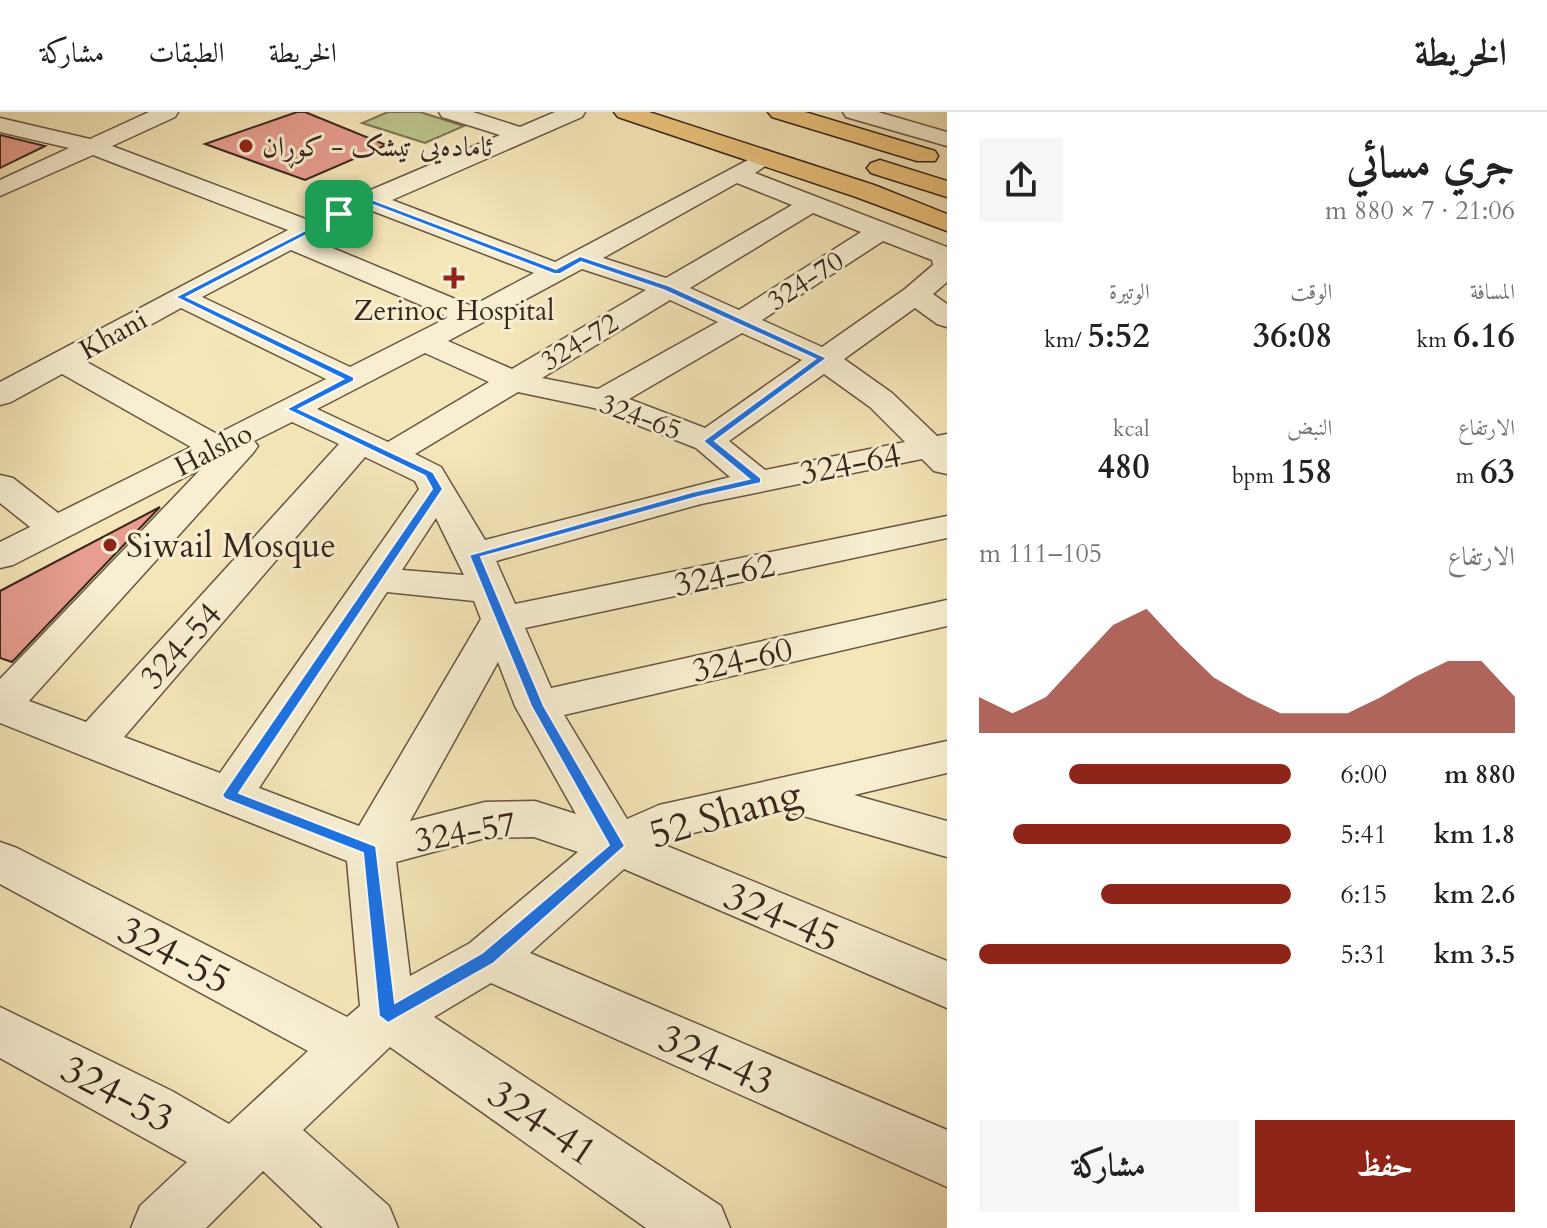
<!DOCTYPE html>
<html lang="ar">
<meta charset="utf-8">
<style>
body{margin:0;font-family:Cardo,Amiri,serif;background:#f6f6f6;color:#222;direction:rtl;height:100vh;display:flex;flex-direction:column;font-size:30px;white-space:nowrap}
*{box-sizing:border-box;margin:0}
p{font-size:26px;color:#767676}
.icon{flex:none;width:44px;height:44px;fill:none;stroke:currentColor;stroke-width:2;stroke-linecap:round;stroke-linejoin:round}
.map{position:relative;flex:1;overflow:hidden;direction:ltr}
.sheet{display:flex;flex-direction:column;background:#fff;width:600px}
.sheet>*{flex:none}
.pin{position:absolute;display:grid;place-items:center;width:68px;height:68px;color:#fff;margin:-34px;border-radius:16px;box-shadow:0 4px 12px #0006}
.round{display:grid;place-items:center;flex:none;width:84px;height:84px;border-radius:0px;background:#f6f6f6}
.headline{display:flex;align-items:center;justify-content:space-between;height:136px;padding:0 32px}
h1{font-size:44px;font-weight:700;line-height:60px}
.stats{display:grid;grid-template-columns:repeat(3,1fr);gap:12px;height:136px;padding:8px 32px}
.stats div{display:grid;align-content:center}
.stats b{font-size:34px;font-weight:700}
.stats small{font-size:22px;font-weight:400}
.stats p{font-size:22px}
.chart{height:224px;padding:16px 32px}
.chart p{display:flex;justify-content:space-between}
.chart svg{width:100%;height:144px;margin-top:8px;fill:#8f2418;opacity:.7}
.cta{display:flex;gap:16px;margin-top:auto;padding:16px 32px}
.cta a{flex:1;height:92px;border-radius:0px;background:#8f2418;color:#fff;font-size:32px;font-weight:700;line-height:92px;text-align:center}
.cta a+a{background:#f6f6f6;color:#222}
ul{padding:0 32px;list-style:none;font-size:26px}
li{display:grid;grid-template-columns:128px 96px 1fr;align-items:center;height:60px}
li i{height:20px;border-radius:10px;background:#8f2418}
header{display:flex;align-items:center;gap:48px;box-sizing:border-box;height:112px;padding:0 40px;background:#fff;border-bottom:2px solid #e0e0e0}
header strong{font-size:38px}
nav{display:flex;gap:44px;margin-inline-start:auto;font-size:28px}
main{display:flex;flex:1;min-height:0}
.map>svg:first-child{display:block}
.green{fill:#bdc48e;stroke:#7b7454;stroke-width:2}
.building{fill:#e79d8f;stroke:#39251b;stroke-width:2}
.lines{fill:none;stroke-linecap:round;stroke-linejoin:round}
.minor-casing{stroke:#685542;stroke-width:3}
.highway-casing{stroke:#39251b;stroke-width:3}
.minor{fill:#f8efd2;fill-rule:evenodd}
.highway{fill:#eac37c;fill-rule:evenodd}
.route{fill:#1a73e8;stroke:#fff;stroke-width:2;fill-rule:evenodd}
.poi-dot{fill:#8f2418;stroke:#f8efd2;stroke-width:3}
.labels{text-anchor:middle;stroke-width:6;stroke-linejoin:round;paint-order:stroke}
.far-poi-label{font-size:28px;fill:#39251b;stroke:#f8efd2;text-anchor:start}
.far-street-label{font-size:28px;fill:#39251b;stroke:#f8efd2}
.street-label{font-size:34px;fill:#39251b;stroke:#f8efd2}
.poi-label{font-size:34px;fill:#39251b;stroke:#f8efd2;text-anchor:start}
.near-street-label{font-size:40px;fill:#39251b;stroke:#f8efd2}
</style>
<header>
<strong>الخريطة</strong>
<nav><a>الخريطة</a><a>الطبقات</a><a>مشاركة</a></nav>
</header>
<main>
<section class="sheet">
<div class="headline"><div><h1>جري مسائي</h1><p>21:06 · 7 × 880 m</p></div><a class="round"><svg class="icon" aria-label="share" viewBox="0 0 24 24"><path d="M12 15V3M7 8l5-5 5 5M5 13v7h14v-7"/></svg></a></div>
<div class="stats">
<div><p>المسافة</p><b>6.16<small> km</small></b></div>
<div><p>الوقت</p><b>36:08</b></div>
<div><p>الوتيرة</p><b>5:52<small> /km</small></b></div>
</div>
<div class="stats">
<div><p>الارتفاع</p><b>63<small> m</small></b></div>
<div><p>النبض</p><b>158<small> bpm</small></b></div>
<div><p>kcal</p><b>480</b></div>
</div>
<div class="chart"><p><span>الارتفاع</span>105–111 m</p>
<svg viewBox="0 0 160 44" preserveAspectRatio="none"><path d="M0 44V33L10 38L20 33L30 22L40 11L50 6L60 17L70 27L80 33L90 38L100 38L110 38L120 33L130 27L140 22L150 22L160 33V44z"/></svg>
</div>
<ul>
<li><b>880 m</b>6:00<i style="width:71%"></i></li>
<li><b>1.8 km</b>5:41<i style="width:89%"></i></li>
<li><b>2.6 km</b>6:15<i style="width:61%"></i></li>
<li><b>3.5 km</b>5:31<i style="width:100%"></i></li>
</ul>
<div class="cta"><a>حفظ</a><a>مشاركة</a></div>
</section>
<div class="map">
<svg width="947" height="1116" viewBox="0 0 947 1116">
<rect width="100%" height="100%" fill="#f5e6b9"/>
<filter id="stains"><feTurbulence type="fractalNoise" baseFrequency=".0025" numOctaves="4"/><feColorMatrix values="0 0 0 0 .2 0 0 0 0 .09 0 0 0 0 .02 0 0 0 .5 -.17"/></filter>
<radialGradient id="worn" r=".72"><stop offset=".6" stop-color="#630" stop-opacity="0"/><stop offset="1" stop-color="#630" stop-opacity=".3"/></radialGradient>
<path class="green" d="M388 0H420L464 14 425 31 362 11Z"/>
<path class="building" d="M297 0H305L386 33 305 68 205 32Z
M0 23 45 34 0 56Z
M160 395 12 550 0 546V479Z"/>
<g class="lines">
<defs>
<path id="minor" d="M149 0H178L175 5 112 34 308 108 359 83 500 23 442 5 439 0H473L520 15 555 0H585L582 5 392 88 555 150 765 39 773 41 777 46 755 61 947 135V170L933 182 947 192V215L937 212 915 196 844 247 892 281 937 324 947 322V362L934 359 922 347 701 392 496 449 515 492 947 404V426L525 516 551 576 947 488V514L564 603 627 707 659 693 947 629V661L854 683 947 709V745L786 699 672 726 662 732 947 849V896L624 757 530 841 947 1018V1075L491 871 434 905 721 1094 730 1116H646L390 935 303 1018 389 1094 398 1116H323L263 1059 206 1116H131L140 1094 187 1050 0 946V895L172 979 229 1012 308 939 0 772V730L17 736 347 905 360 894 347 749 0 611V567L201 357 13 453 0 456V430L30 415 0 391V363L13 366 58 401 191 335 62 262 11 290 0 293V270L288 118 93 43 0 84V68L69 36 0 20V6L90 27ZM737 71 792 93 666 166 603 146ZM370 98 534 161 472 194 311 127ZM813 101 861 120 739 198 690 176ZM883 129 932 148 933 153 905 177 822 235 762 208ZM291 138 449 205 350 255 202 185ZM582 157 646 178 512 257 448 229ZM670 188 718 210 598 277 542 266ZM181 196 326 267 217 322 85 249ZM742 221 802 248 705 316 629 287ZM425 241 489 270 388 330 317 297ZM824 262 870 295 905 330 765 358 729 329ZM518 280 594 296 696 336 730 365 485 428 441 355 415 342ZM292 310 339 332 86 610 29 589 253 341 258 334 254 329ZM365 345 415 369 419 377 220 661 124 625ZM436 406 464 463 402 458ZM387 480 474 489 481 507 359 714 259 676ZM498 550 515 594 576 702 535 689 485 690 410 709ZM534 725 578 740 470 831 410 864 396 750 485 726Z
M843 0H878L947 20V34L846 5Z"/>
<path id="highway" d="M614 0H649L874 73 947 102V119L856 85 618 5Z
M768 0H805L935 39 938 44 935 49H917L772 5Z
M880 48 947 69V85L871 61 867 56 871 51Z"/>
</defs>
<use href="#minor" class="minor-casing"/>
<use href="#highway" class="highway-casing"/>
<use href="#minor" class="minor"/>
<use href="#highway" class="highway"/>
</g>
<path class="route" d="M368 86 556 157 580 144 670 174 827 246 715 329 761 366V371L698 385 481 445 544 594 625 734 494 851 388 911 379 904 363 741 225 687 222 683 432 377 425 364 286 297 343 267 175 185ZM368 91 554 162H560L581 150 663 178 815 247 703 329 749 367 692 380 469 443 531 594 609 733 482 841 395 891 376 734 239 681 443 377 433 360 299 297 354 269V265L187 185Z"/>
<g class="poi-dot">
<circle cx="246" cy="34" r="8"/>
<path d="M450 154h8v8h8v8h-8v8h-8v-8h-8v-8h8z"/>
<circle cx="110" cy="433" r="8"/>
</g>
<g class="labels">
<g class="far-poi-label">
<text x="262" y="44">ئامادەیی تیشک - کوڕان</text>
<text x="454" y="208" text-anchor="middle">Zerinoc Hospital</text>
</g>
<g class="far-street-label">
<text transform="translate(805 168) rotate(-33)" y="10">324-70</text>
<text transform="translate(113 222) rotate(-29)" y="10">Khani</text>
<text transform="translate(579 229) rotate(-31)" y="10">324-72</text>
<text transform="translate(641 304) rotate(20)" y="10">324-65</text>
<text transform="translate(213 337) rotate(-27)" y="10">Halsho</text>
</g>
<g class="street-label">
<text transform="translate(850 351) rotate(-11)" y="12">324-64</text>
<text transform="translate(724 462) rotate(-12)" y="12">324-62</text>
<text transform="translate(180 533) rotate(-48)" y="12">324-54</text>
<text transform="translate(742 547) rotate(-13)" y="12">324-60</text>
<text transform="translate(465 719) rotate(-10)" y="12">324-57</text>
</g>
<g class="poi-label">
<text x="126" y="445">Siwail Mosque</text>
</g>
<g class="near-street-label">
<text transform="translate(725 701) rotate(-16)" y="14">52 Shang</text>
<text transform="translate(782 804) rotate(23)" y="14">324-45</text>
<text transform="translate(175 842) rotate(28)" y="14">324-55</text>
<text transform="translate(717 947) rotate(24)" y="14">324-43</text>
<text transform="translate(118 981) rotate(28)" y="14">324-53</text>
<text transform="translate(543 1010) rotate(34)" y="14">324-41</text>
</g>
</g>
<rect width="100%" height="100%" filter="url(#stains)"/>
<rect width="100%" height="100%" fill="url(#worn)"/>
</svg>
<div class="pin" style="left:339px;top:102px;background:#1e9e55"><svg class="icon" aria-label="arrive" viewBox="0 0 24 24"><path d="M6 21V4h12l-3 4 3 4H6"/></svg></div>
</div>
</main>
